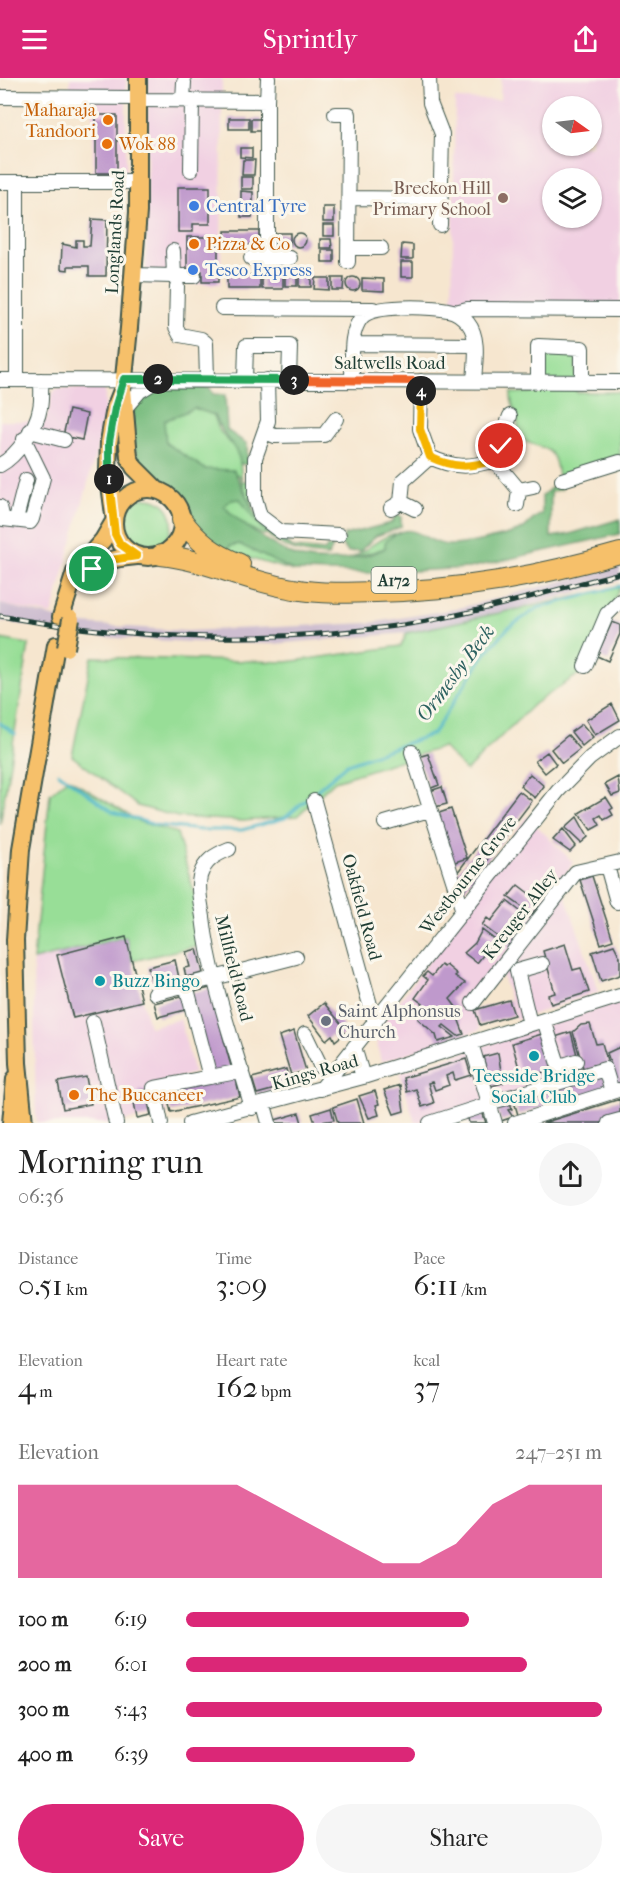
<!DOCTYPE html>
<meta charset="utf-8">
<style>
body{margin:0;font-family:"IM FELL French Canon",serif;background:#f6f6f6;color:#222;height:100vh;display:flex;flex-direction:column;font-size:22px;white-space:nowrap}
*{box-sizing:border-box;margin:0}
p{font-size:20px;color:#767676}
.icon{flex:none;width:33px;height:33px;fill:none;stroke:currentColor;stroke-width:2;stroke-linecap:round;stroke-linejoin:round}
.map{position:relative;height:1045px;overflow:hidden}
.drawer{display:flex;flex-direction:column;background:#fff;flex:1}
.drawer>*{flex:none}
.needle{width:39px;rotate:104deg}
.buttons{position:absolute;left:542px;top:18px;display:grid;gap:12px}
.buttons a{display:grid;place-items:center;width:60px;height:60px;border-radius:50%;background:#fff;box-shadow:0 2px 4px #0004;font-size:30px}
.pin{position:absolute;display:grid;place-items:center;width:51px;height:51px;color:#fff;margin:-26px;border:3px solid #fff;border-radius:50%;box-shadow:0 2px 6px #0007}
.km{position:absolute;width:30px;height:30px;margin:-15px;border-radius:50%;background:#222;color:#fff;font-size:16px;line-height:30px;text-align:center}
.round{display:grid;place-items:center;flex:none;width:63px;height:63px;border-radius:32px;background:#f6f6f6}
.headline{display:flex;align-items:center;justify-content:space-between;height:102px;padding:0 18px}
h1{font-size:33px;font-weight:600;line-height:45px}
.metrics{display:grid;grid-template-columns:repeat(3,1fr);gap:9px;height:102px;padding:6px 18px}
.metrics div{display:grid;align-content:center}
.metrics b{font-size:30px;font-weight:600}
.metrics small{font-size:16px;font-weight:400}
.metrics p{font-size:16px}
.chart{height:168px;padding:12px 18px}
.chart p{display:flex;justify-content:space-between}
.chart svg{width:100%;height:108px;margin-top:6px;fill:#db2777;opacity:.7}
.action{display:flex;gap:12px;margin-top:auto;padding:12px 18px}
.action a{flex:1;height:69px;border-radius:36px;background:#db2777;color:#fff;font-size:24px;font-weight:600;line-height:69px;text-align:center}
.action a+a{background:#f6f6f6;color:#222}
ul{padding:0 18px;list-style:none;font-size:20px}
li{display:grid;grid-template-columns:96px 72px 1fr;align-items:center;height:45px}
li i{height:15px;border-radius:8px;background:#db2777}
header{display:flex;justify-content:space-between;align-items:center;height:78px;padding:0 18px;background:#db2777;color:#fff;font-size:27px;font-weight:600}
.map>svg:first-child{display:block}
.built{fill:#f1d0e2;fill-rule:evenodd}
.industrial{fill:#cebed0}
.green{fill:#98de97;stroke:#5c8e66;stroke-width:1.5}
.forest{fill:#7abd80;stroke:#4c7d5a;stroke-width:1.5}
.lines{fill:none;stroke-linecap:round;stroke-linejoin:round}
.stream{stroke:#49b5c6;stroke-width:3}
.building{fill:#bf99cc}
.minor-casing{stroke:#3f564b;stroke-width:16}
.major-casing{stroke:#3f564b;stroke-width:20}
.highway-casing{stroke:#3f564b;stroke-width:22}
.minor{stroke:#fff;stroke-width:14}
.major{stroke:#f6c06b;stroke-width:16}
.highway{stroke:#f6c06b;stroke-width:20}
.rail-casing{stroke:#1f3d34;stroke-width:5}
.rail{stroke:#fbf7ec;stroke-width:3;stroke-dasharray:9;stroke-linecap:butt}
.major-bridge-casing{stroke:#3f564b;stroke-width:20;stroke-linecap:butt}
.major-bridge{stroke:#f6c06b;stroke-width:16}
.split-1-casing{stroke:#fff;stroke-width:12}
.split-2-casing{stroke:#fff;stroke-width:12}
.split-3-casing{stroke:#fff;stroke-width:12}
.split-4-casing{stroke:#fff;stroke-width:12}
.split-5-casing{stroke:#fff;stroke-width:12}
.split-1{stroke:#f5b400;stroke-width:8}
.split-2{stroke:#22a559;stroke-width:8}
.split-3{stroke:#22a559;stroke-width:8}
.split-4{stroke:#f0652b;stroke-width:8}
.split-5{stroke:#f5b400;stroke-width:8}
.food-dot{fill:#e8710a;stroke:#fbf7ec;stroke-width:2}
.education-dot{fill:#8d6e63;stroke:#fbf7ec;stroke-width:2}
.shop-dot{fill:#3f7fe0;stroke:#fbf7ec;stroke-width:2}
.culture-dot{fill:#0f9aa8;stroke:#fbf7ec;stroke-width:2}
.worship-dot{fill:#6b7280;stroke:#fbf7ec;stroke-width:2}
.labels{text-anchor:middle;stroke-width:6;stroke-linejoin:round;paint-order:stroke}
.shield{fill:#fbf7ec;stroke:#61756b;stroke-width:1.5}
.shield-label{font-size:16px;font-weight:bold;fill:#1f3d34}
.food-label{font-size:18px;fill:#c56008;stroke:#fbf7ec;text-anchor:start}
.education-label{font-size:18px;fill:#785e54;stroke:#fbf7ec;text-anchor:end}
.shop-label{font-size:18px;fill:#366cbe;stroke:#fbf7ec;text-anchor:start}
.street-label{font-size:18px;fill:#1f3d34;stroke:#fbf7ec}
.culture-label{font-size:18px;fill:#0d838f;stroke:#fbf7ec;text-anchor:start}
.worship-label{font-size:18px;fill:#5b616d;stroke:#fbf7ec;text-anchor:start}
.water-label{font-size:20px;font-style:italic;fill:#2c6160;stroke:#fbf7ec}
</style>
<header><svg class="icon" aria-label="menu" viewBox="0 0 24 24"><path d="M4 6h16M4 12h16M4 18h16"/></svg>Sprintly<svg class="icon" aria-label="share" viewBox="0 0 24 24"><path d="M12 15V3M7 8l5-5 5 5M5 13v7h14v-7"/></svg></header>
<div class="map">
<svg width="620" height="1045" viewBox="0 0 620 1045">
<rect width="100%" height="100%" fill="#fbf7ec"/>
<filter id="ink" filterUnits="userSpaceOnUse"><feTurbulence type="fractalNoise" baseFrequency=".0167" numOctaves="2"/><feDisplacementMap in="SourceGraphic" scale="12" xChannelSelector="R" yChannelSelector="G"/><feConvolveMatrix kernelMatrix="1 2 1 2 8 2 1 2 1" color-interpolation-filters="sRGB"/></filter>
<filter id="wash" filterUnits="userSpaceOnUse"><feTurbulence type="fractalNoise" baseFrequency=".008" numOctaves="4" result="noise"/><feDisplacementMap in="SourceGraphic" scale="24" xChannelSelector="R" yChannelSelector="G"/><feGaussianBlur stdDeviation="1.35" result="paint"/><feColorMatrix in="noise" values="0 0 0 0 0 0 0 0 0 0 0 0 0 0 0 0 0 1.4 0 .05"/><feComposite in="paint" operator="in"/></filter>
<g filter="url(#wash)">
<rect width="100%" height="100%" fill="#f6e6cf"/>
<path class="built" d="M70 0H126V97H93V22L70 21Z
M148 0H222L221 206H146Z
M501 0H620V231L452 229 455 21 500 22ZM552 28H591V68H552ZM552 100H591V140H552Z
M56 311H105V342L52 537 0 526V343H46L52 317Z
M527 738 573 784 561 805 599 914 516 942 502 896 473 928 480 952 381 984 375 957 440 868 467 817Z
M126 859 149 949 180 941 194 995 163 1004 167 1037 106 1045H38L36 1039 33 882Z
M620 923V1008L604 988 415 1045 400 995Z"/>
<path class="industrial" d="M620 488V502L498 536 407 555 272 566 191 564 98 559 0 543V526L82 546 187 553 370 545 456 531Z"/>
<path class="green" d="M541 275 576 277V314H620V377L558 398C554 368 549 373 524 363 515 349 520 352 517 339 515 329 511 330 511 315L540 314Z
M194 330 214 337 219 352 239 375 242 403 252 404 253 432 239 397 205 391 166 366 163 343Z
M122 445a25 25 0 1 1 50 0a25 25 0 1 1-50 0Z
M240 420 266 456 263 457 240 445 224 428 231 422Z
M395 455 386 464 385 470 349 481C368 473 374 462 395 455Z
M240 466 294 493 227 474 230 468Z
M620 509 585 592 534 626 466 693 443 669 335 703 297 738 243 743 178 739 138 728 72 678 92 579 287 584 401 568 407 555Z
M0 561 29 566 0 747Z
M68 700 140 744 177 755 201 839V867L132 883 126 859 33 882 50 716Z"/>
<path class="forest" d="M164 307 210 310 213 316 225 317 227 352 247 366 248 387 240 386C239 370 221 356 214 337L194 330 164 343 166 365 205 391 234 392 253 432 266 449 293 470 325 473 327 469H333L328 478C280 476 265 459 240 421L231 422 224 428C236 443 274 469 293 477 317 487 363 482 385 470V464C414 438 420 464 448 467 461 468 513 457 524 450 530 445 534 439 542 436V418L551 410 560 407 562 411 551 414V459L570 456 620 441V456L469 490 373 495 294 493 239 466 230 468 227 474C213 466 199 454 191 439 188 434 187 427 183 422 172 407 152 401 141 386 128 368 127 326 146 312 151 309 159 309 164 307Z
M397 436 401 439V449L376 458 360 473 348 474 342 467 336 465V462L344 463V457L391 445Z"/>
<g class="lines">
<path class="stream" d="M0 645 15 656
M59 695 113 734 155 747 200 752H242L285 740 347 686 433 656 484 577 508 550 538 530 620 508"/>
</g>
<g id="blocks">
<path class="building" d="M96 37H117V95H96Z
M229 40H249V51H229Z
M251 41H261V53H251Z
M240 70H252V80L240 79Z
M243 82H255L254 97H242Z
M241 99H253V111H241Z
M178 109H210V146H193V154H178Z
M241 113 253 114V127H241Z
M323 129H334V144H323Z
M241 130H253L252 139H241Z
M92 141 107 142 106 198H89V188H68V192L61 191 62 166 76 169V162H83V168H90Z
M323 147H334V158H323Z
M225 153H259V167H226Z
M292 162a7 7 0 1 1 14 0a7 7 0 1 1-14 0Z
M276 155H290V167L275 166Z
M187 159H218V204H202V193H187Z
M320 161H331L332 170H320Z
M402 166 413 167V181H401Z
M322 172H334V184H322Z
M401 184H413V199H401Z
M285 196H297V208H285Z
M227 197H260V211H227Z
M262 197H283V211H262Z
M299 197H311V209H299Z
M346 206a7 7 0 1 1 14 0a7 7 0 1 1-14 0Z
M315 200H329V212L314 211Z
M332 200H344L343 212H332Z
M362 200 384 201V213L362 212Z
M69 332 87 336 82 362 63 358Z
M612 544 620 547V556L608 583 597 578Z
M612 626 620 642 595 657 586 642Z
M582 646 593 659 582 668 571 654Z
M568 657 580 671 562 685 551 671Z
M547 674 556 686 545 695 535 683Z
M428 676 439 707 429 711 418 679Z
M530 696 544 708 535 720 520 708Z
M618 699 620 715 612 718 605 706Z
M442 709 447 726 435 729 430 713Z
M519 713 532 723 464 812 460 809 457 795Z
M606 719 613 730 610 732 613 737 604 742 601 737 596 740 600 747 591 752 579 735Z
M451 731 467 780 452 785 436 736Z
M577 739 588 759 581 765 565 750Z
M563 751 576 768 570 774 553 762Z
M592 798 613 862 601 866 580 802Z
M518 807 535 820 532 823 538 828 532 836 508 819Z
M507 823 534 844 526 853 523 851 518 857 521 860 513 870 482 847 487 840 491 843Z
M482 852 495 862 477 885 464 875 475 865Z
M126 859 142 923 73 940 57 877Z
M565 866 573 892 581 890 589 914 551 926 548 917 555 915 543 873Z
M614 867 620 879V897L601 903 592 874Z
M197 871 203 895 186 899 184 890 190 889 186 874Z
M175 882 179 900 153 907 148 889Z
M441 887 444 889 446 887 457 896 455 898 465 905 450 921 459 933 458 940 464 956 458 958 444 947 442 949 455 959 438 964 436 957 418 941V932L423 926 415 920 428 902 423 898 427 894 432 898Z
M210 910 232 992 212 997 190 915Z
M185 917 189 931 158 939 154 925Z
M509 922 514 937 480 947 475 932Z
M324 925 343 948 341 950 345 955 335 963 332 957 326 962 308 938Z
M590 946 596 966 602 965 608 986 584 993 573 954 581 947Z
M294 953 306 993 291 997 279 958Z
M571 954 577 977 562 982 555 959Z
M542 956 557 990 522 1001 512 965Z
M620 969V1006L612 1008 606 988 611 987 607 975Z
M498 975 503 1005 491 1008 483 979Z
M466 981 471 997 455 1002 453 995 446 998 449 1007 435 1012 432 1004 428 1005 434 1025 422 1029 416 1011 407 1014 403 1000Z
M286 991 290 1007 257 1016 252 1000Z
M603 993 608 1010 518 1037 513 1020Z
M235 997 240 1019 171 1034 166 1012Z
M86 999 91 1026 63 1031 58 1004Z
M400 1007 404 1033 394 1036 384 1012Z
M145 1012 151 1037 137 1040 133 1019 140 1018 139 1013Z
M375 1013 379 1026 376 1027 379 1037 369 1040 359 1018Z
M357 1021 364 1045H338L333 1029Z
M620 1021V1039L601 1045H543Z
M495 1024H510L512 1031 508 1032 513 1039 501 1043Z
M331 1030 334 1042 315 1045 312 1036Z
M481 1030 486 1045H469L467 1037Z
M299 1035 302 1045H276L275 1042Z"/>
</g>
</g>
<g filter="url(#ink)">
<use href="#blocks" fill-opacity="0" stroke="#3f564b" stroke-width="1.5"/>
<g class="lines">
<defs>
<path id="minor" d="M429 0 430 25 442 56 440 147
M0 19 138 20
M138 22 267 23V180H290
M183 22 184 4
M267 23 268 0
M335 36H349L348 184
M191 92 192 22
M0 104H138
M349 120 440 121
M349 170H381
M251 180H267
M133 197 174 198 173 173
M174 198H194
M177 208 176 249 180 257 201 261 206 265 207 301
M222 230 373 231
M455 234 467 231 620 232
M353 266 475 267
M0 302 620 304
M17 302V104
M245 302 246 268H290L289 302
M267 302 268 343 255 380V420L260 438 281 454 339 457
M352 303C353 283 348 255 362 239 374 226 430 229 448 232 456 233 463 239 468 245 480 260 475 285 474 303
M421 303 420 351 430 379C453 390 470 390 494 382L510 338
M538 304V268L582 270V304
M126 329 140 313 160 301
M30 353 64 362
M265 354 275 358 324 357 336 341
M494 382 519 412 533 409
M0 387C17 378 37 349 40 330 42 321 41 311 41 302
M562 402 620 384
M401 424 403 403 430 379
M517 427 519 412
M0 429 3 441 30 444 32 441 43 400 24 361
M391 430 401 424 415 431
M16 441 26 402
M585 588 607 536 620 523
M412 674 463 833
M314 723 375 945
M385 745 429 732
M229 771C215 777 205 782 200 798 197 811 201 826 203 839 210 903 235 968 252 1030
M607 788 617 824
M186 907 210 999 242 993
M155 915 296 879
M473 925 576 794 620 784
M544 942 558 986 561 988 576 983
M93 944 116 1045
M530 946 517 893 542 886
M305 956 322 991 330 999
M471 965 495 1045
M354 969 363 999
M321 1011 558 713 590 680 620 658
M489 1025 605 991 612 1014
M264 1027 269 1045
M161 1045 154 1010 210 999
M190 1045 363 999 620 918
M430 1045 489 1026
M515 1045 618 1012
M609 1045 620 1042"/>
<path id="major" d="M123 311 129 379 134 389 157 412
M114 445a34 34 0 1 1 68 0a34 34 0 1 1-68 0Z
M114 437 108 392 109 364 115 330 123 310 129 250 138 134V0
M81 504C96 483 113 480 137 478
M61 539 75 494 103 462 113 445
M11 1045 15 1001
M24 1045 18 985 15 862 21 771 56 567"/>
<path id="highway" d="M182 442C198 464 214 476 240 486
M161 477C207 482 248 504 294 511 321 516 349 515 376 514 464 512 536 499 620 475"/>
</defs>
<use href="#minor" class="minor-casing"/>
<use href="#major" class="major-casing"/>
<use href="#highway" class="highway-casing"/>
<use href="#minor" class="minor"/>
<use href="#major" class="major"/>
<use href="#highway" class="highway"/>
<defs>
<path id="rail" d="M0 538C132 562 270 566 403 547 476 536 549 513 620 495"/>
</defs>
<use href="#rail" class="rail-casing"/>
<use href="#rail" class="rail"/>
<defs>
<path id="major-bridge" d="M66 570 71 541"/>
</defs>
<use href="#major-bridge" class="major-bridge-casing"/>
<use href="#major-bridge" class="major-bridge"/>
</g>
</g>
<g class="lines" filter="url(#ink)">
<defs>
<path id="split-1" d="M92 491 104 483 137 478 120 466 115 456 109 401"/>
<path id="split-2" d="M109 401V364L115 330 124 301H158"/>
<path id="split-3" d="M158 301 294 302"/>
<path id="split-4" d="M294 302 421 303V313"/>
<path id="split-5" d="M421 313 420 351 430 379C453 390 470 390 494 382L501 368"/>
</defs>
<use href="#split-1" class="split-1-casing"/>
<use href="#split-2" class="split-2-casing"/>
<use href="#split-3" class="split-3-casing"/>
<use href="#split-4" class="split-4-casing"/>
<use href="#split-5" class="split-5-casing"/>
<use href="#split-1" class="split-1"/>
<use href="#split-2" class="split-2"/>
<use href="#split-3" class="split-3"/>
<use href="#split-4" class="split-4"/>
<use href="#split-5" class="split-5"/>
</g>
<g class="food-dot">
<circle cx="108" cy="42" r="6"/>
<circle cx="107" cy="66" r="6"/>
<circle cx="194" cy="166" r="6"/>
<circle cx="74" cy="1017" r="6"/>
</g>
<circle class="education-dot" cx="503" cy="120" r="6"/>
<g class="shop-dot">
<circle cx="194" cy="128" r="6"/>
<circle cx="193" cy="192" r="6"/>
</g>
<g class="culture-dot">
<circle cx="100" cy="903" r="6"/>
<circle cx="534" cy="978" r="6"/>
</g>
<circle class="worship-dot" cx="326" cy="943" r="6"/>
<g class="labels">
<rect class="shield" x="371.5" y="489" width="45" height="26" rx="4.5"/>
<g class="shield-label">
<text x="394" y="508">A172</text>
</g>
<g class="food-label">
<text x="96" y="38" text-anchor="end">Maharaja<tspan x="96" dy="21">Tandoori</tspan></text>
<text x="119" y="72">Wok 88</text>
<text x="206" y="172">Pizza &amp; Co</text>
<text x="86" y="1023">The Buccaneer</text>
</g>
<g class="education-label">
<text x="491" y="116">Breckon Hill<tspan x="491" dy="21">Primary School</tspan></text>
</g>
<g class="shop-label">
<text x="206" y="134">Central Tyre</text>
<text x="205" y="198">Tesco Express</text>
</g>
<g class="street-label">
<text transform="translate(115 154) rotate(-87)" y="6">Longlands Road</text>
<text x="390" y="291">Saltwells Road</text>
<text transform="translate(468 797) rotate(-52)" y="6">Westbourne Grove</text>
<text transform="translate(362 829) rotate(75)" y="6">Oakfield Road</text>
<text transform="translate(520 836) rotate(-52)" y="6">Kreuger Alley</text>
<text transform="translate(234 890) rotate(76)" y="6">Millfield Road</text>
<text transform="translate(315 994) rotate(-16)" y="6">Kings Road</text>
</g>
<g class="culture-label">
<text x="112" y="909">Buzz Bingo</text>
<text x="534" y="1004" text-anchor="middle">Teesside Bridge<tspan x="534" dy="21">Social Club</tspan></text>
</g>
<g class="worship-label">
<text x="338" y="939">Saint Alphonsus<tspan x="338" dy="21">Church</tspan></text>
</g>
<g class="water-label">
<text transform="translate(455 595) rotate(-53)" y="7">Ormesby Beck</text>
</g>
</g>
</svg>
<div class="buttons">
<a><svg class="needle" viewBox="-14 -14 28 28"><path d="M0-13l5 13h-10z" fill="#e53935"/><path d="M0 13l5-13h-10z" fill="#767676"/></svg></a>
<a><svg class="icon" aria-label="layers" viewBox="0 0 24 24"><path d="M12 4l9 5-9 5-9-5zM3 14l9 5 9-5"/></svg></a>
</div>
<div class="pin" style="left:92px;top:491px;background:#1e9e55"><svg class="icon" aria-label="arrive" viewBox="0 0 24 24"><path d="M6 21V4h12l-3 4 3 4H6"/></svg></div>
<div class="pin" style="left:501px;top:368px;background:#d93025"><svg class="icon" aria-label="check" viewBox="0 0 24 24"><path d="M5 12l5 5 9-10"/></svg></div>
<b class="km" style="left:109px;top:401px">1</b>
<b class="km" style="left:158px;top:301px">2</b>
<b class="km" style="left:294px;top:302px">3</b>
<b class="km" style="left:421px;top:313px">4</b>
</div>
<section class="drawer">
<div class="headline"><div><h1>Morning run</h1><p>06:36</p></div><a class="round"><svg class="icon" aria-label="share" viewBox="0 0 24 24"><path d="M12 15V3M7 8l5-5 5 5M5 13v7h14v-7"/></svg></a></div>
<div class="metrics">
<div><p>Distance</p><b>0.51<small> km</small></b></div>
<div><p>Time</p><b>3:09</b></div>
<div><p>Pace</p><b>6:11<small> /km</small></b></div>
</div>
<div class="metrics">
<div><p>Elevation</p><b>4<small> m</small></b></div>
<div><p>Heart rate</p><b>162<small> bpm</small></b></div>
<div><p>kcal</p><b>37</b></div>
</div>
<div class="chart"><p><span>Elevation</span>247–251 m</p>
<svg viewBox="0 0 160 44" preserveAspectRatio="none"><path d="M0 44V6L10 6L20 6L30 6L40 6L50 6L60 6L70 14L80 22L90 30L100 38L110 38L120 30L130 14L140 6L150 6L160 6V44z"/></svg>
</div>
<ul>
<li><b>100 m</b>6:19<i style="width:68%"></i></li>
<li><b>200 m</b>6:01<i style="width:82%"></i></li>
<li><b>300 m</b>5:43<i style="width:100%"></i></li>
<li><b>400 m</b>6:39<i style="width:55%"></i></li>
</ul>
<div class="action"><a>Save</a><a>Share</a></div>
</section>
